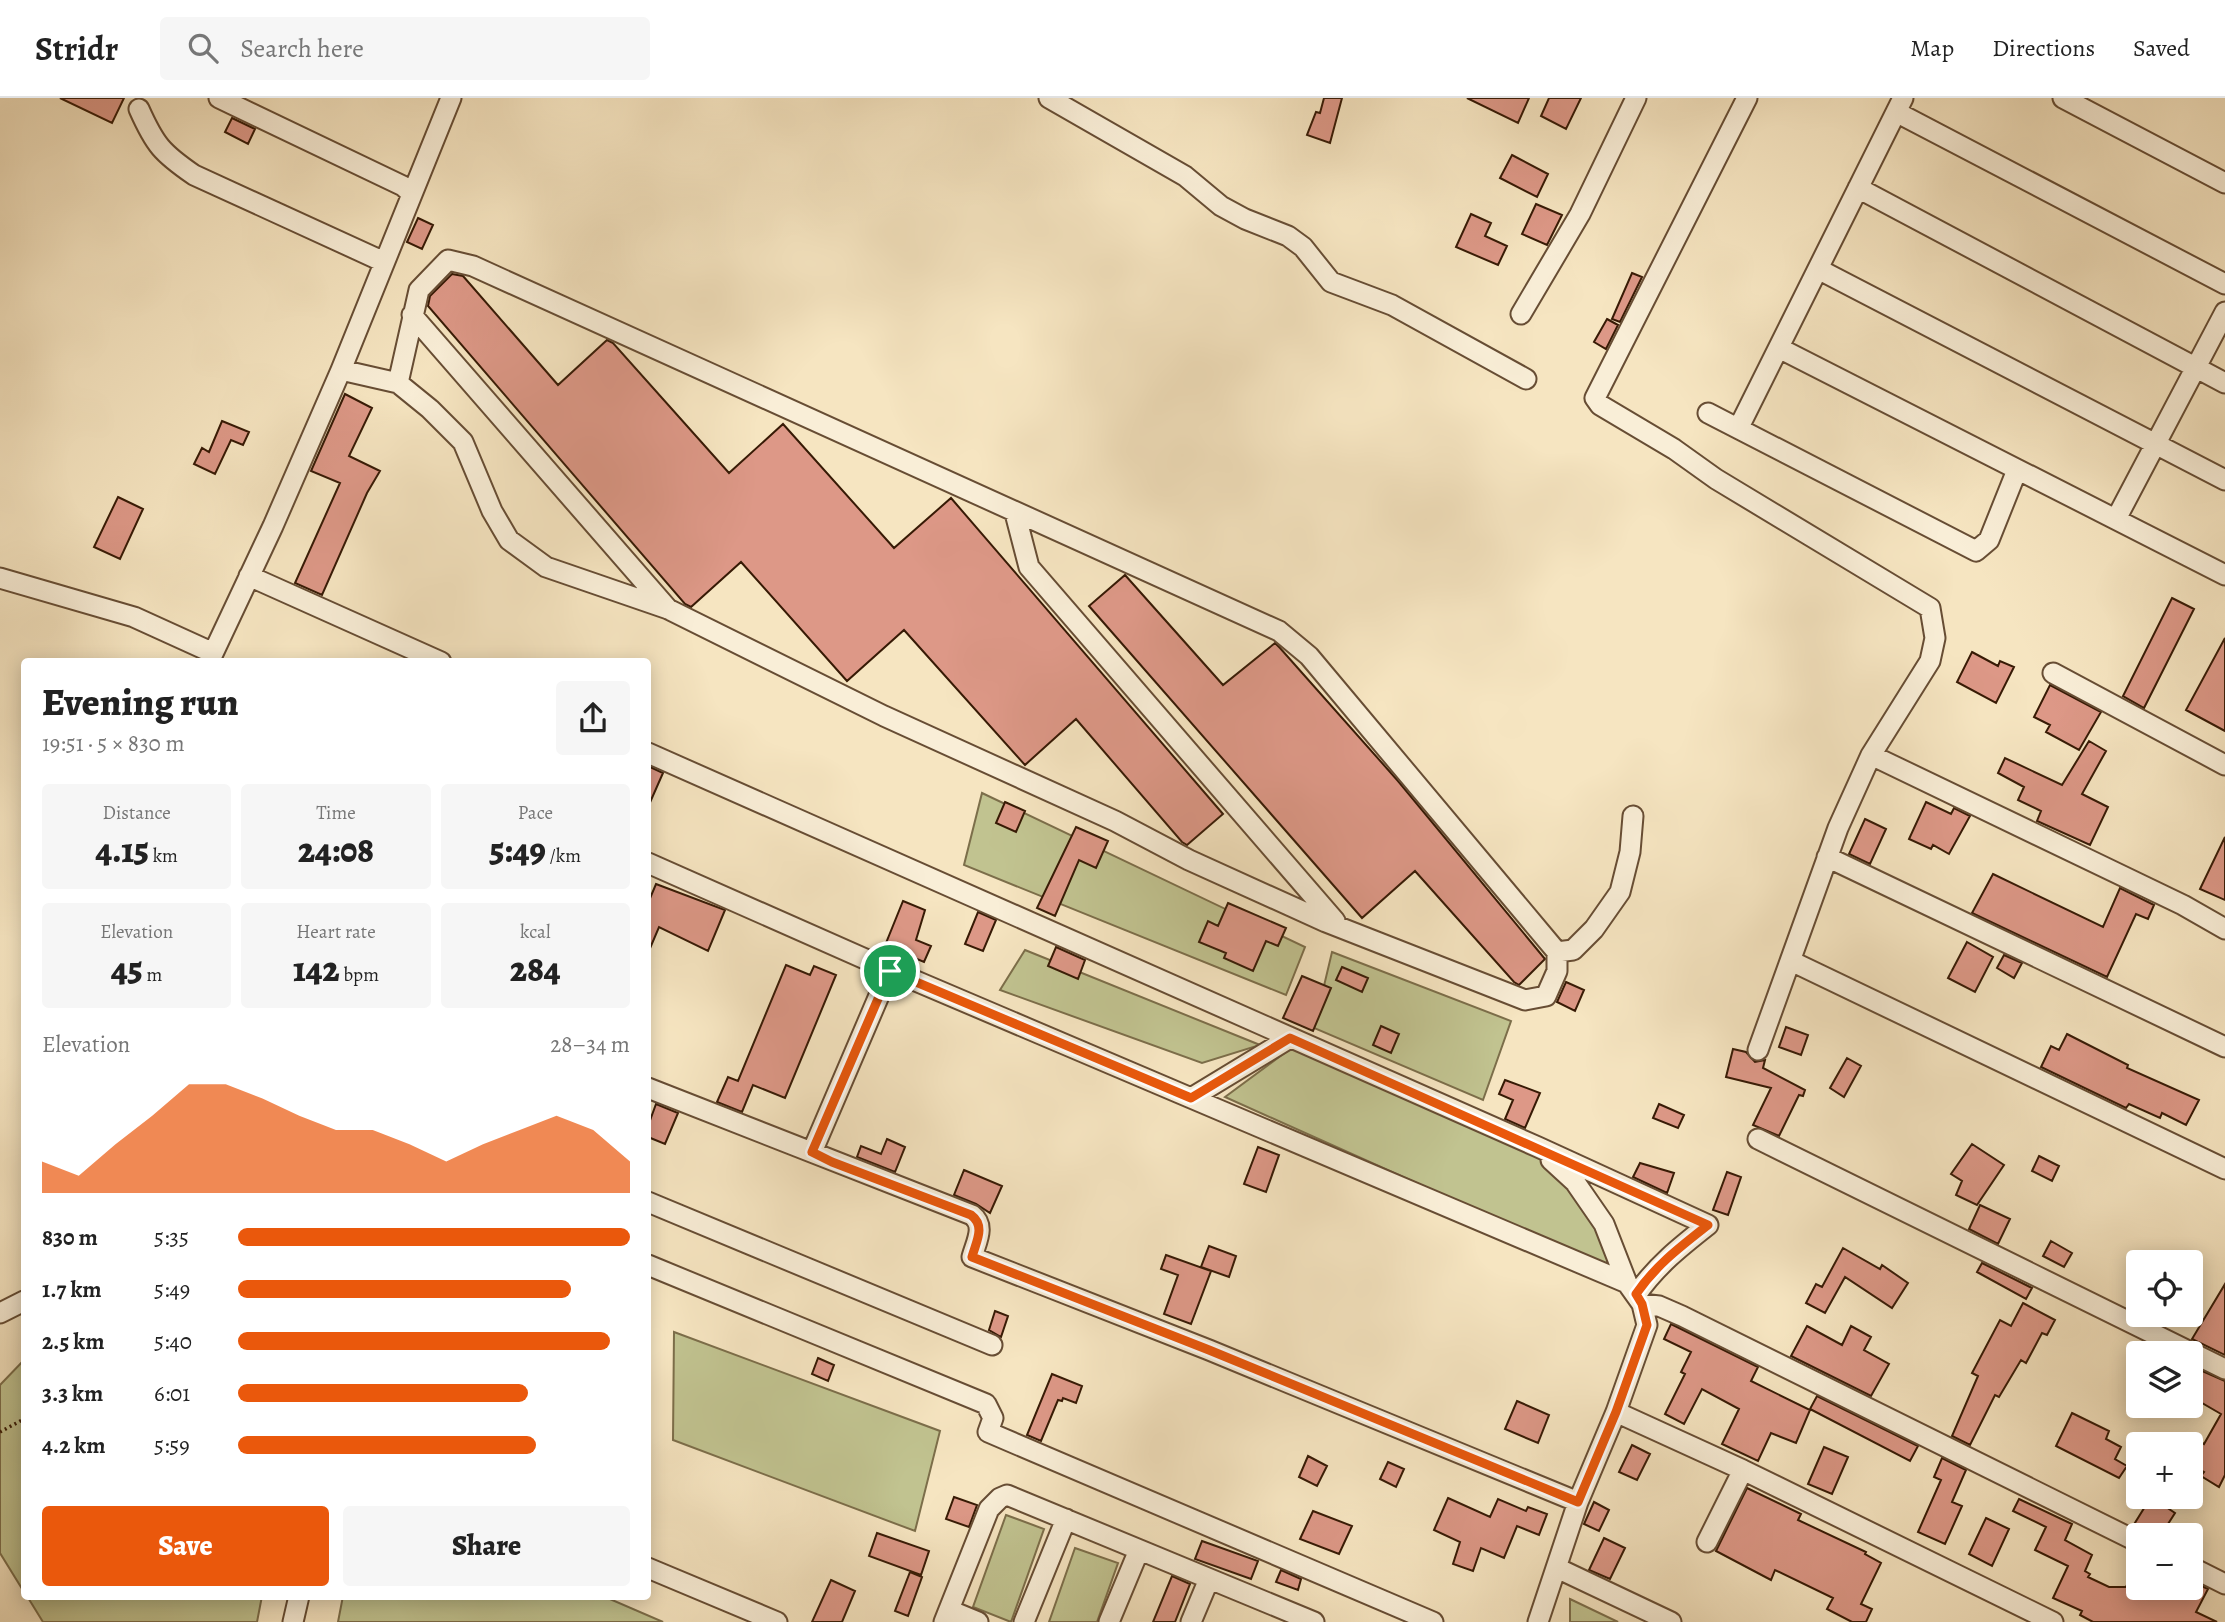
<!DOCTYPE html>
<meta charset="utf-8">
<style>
body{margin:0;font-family:Alegreya,serif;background:#f6f6f6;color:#222;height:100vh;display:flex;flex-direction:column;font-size:26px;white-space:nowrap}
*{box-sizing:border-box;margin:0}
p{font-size:23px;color:#767676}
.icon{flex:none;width:38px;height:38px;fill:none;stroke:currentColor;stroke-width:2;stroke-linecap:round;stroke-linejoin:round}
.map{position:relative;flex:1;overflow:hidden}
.drawer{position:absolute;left:21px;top:560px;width:630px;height:942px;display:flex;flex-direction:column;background:#fff;border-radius:7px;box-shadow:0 4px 18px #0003}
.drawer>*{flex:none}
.tools{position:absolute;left:2126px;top:1152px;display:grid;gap:14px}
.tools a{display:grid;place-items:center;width:77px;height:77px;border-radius:7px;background:#fff;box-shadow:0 4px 18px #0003;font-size:35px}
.pin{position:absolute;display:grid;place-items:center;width:60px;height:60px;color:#fff;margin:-30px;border:4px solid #fff;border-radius:50%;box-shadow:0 2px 7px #0007}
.round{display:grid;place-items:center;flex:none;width:74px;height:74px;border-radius:7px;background:#f6f6f6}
.head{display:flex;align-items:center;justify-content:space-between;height:119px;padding:0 21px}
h1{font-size:38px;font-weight:800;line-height:52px}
.figures{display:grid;grid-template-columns:repeat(3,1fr);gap:10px;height:119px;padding:7px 21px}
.figures div{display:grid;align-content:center;border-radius:7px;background:#f6f6f6;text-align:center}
.figures b{font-size:35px;font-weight:800}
.figures small{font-size:19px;font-weight:400}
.figures p{font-size:19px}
.chart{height:196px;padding:14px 21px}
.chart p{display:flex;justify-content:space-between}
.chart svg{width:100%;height:126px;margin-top:7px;fill:#ea580c;opacity:.7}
.action{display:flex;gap:14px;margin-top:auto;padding:14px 21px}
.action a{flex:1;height:80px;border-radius:7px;background:#ea580c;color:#fff;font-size:28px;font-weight:800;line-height:80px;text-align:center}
.action a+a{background:#f6f6f6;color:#222}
ul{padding:0 21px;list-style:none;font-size:23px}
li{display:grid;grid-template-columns:112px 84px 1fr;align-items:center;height:52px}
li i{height:18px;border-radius:9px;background:#ea580c}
header{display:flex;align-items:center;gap:42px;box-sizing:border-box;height:98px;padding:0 35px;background:#fff;border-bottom:2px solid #e0e0e0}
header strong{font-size:33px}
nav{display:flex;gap:38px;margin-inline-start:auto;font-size:24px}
.search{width:490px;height:63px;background:#f6f6f6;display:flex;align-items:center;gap:18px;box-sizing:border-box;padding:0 24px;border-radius:7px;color:#767676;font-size:26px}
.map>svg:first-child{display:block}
.green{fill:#c1c390;stroke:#7c6e4a;stroke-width:2}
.building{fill:#dd9887;stroke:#371a05;stroke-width:2}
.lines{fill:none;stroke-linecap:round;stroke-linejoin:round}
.minor-casing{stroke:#674d34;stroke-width:23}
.path{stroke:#371a05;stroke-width:3.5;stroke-dasharray:2 3.5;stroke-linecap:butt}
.minor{stroke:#f9eed7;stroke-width:19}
.route-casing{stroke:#fff;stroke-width:14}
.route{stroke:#ea580c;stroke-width:9}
</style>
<header>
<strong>Stridr</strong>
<div class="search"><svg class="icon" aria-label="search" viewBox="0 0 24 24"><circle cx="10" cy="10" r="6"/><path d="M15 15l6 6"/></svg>Search here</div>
<nav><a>Map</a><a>Directions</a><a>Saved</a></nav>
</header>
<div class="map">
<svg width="2225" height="1524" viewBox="0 0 2225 1524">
<rect width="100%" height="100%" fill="#f6e5c1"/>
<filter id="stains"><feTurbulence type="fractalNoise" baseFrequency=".00286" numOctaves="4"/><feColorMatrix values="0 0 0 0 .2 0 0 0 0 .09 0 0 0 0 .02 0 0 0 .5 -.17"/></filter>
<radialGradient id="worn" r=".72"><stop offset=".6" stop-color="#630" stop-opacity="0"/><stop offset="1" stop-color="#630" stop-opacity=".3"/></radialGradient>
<path class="green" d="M982 695 1305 849 1286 897 964 767Z
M1025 852 1260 947 1202 965 1000 892Z
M1332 854 1511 923 1483 1002 1314 930Z
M1294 948 1537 1057 1573 1095 1599 1130 1619 1176 1225 999Z
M674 1234 940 1333 915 1433 673 1342Z
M24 1262V1494L0 1455V1287Z
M1006 1417 1044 1431 1011 1524 973 1509Z
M1075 1450 1118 1465 1097 1524H1049Z
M27 1498H262L257 1524H43Z
M343 1498H603L663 1524H338Z
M1570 1501 1618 1524H1570Z"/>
<path class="building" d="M60 0H124L112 25Z
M1324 0H1342L1330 45 1307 37 1316 14 1320 15Z
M1467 0H1529L1518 25Z
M1549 0H1581L1566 31 1541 18Z
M232 20 255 31 248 46 225 34Z
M1512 57 1548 76 1537 99 1500 80Z
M1536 106 1562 117 1547 147 1522 136Z
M1471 116 1491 125 1485 138 1507 148 1498 167 1456 149Z
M418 120 433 127 422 151 407 144Z
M1632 175 1642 179 1620 224 1612 221Z
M452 176 463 178 558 287 607 242 613 245 729 375 783 326 894 450 951 400 1223 716 1187 747 1182 744 1076 621 1025 667 904 532 847 583 741 464 691 509 685 506 428 208 430 198Z
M1607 221 1618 227 1606 251 1594 244Z
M345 296 372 310 349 358 380 373 367 395 322 497 295 485 340 385 311 373Z
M222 323 249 334 243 347 231 342 215 376 194 366 202 350 209 354Z
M118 399 143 411 120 461 94 449Z
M1125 477 1223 587 1275 545 1280 550 1398 683 1545 861 1519 887 1514 884 1415 773 1362 820 1089 508Z
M2172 500 2194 511 2144 610 2123 598Z
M2225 540V633L2186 612Z
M1972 554 1998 568 2000 563 2014 569 1996 605 1957 584Z
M2050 587 2101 614 2079 652 2046 634 2050 627 2034 619Z
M2089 643 2106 653 2082 696 2108 709 2090 747 2037 723 2041 713 2018 702 2024 689 1998 675 2005 660 2062 687Z
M648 668 663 675 648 709Z
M1005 704 1025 713 1016 734 996 725Z
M1926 704 1951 716 1954 710 1970 718 1949 756 1933 747 1931 751 1909 741Z
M1865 721 1886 731 1870 766 1849 756Z
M1076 729 1108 743 1096 770 1079 762 1055 818 1037 810Z
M2225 739V802L2200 791Z
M1993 776 2103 829 2120 790 2154 807 2148 821 2136 816 2107 879 1972 815Z
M656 786 725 812 708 853 659 829 648 855V805Z
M903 803 925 812 916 842 931 848 924 864 910 858 907 866 882 855Z
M1228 805 1286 830 1278 848 1266 843 1253 873 1224 860 1226 855 1199 844 1208 823 1218 828Z
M978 814 996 822 983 853 965 846Z
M1967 844 1993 859 1975 894 1948 880Z
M1056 849 1085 862 1078 881 1048 868Z
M2004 857 2022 865 2014 880 1997 870Z
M786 867 810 877 814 868 836 877 785 1000 753 987 742 1014 717 1004 728 979 738 983Z
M1342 869 1368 880 1362 894 1336 882Z
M1302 878 1331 890 1313 933 1283 920Z
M1566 884 1584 892 1575 913 1557 904Z
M1381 928 1399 936 1391 955 1373 947Z
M1786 929 1808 937 1801 957 1779 949Z
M2067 936 2128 967 2127 970 2199 1002 2186 1027 2162 1015 2160 1020 2129 1006 2126 1010 2041 969 2051 948 2059 952Z
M1733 951 1746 954 1755 964 1765 962 1763 970 1805 992 1803 998 1799 997 1779 1038 1753 1027 1771 990 1726 979Z
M1847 960 1861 968 1844 999 1830 990Z
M1505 982 1540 995 1525 1030 1505 1021 1513 1002 1499 996Z
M656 1006 678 1015 665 1046 648 1039V1028Z
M1659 1006 1684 1017 1678 1030 1653 1020Z
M887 1041 905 1049 895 1074 857 1059 861 1048 881 1056Z
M1972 1046 2004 1067 1977 1107 1956 1097 1962 1083 1951 1076Z
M1258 1049 1279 1057 1266 1094 1244 1086Z
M2039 1058 2059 1068 2052 1083 2032 1073Z
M1640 1065 1674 1075 1667 1095 1633 1079Z
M964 1072 1002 1088 990 1115 976 1106 954 1097Z
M1727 1074 1741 1079 1728 1117 1713 1112Z
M1980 1107 2010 1121 1998 1146 1969 1131Z
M2051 1143 2072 1155 2064 1169 2043 1158Z
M1209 1148 1236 1158 1229 1179 1201 1169Z
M1843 1150 1880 1171 1882 1167 1908 1185 1892 1210 1845 1179 1825 1215 1806 1205 1816 1186 1822 1189Z
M1166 1157 1211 1173 1191 1226 1164 1216 1178 1177 1161 1171Z
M1982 1165 2032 1190 2026 1201 1977 1174Z
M2225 1186V1257L2192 1241Z
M2023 1205 2055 1222 2047 1237 2042 1235 2026 1265 2021 1262 1999 1299 1995 1297 1970 1347 1952 1338 1978 1278 1972 1275 2000 1222 2011 1228Z
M995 1213 1008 1218 1001 1239 989 1232Z
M1671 1226 1758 1269 1751 1283 1810 1312 1796 1345 1771 1335 1758 1363 1722 1346 1739 1311 1702 1291 1684 1326 1665 1316 1685 1276 1681 1274 1691 1254 1664 1241Z
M1807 1228 1842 1247 1851 1228 1871 1239 1864 1252 1889 1266 1871 1298 1791 1258Z
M818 1260 834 1267 828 1283 812 1276Z
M2191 1268 2225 1283V1377L2219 1389 2201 1378 2204 1374 2191 1366V1338L2204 1346 2221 1316 2197 1302 2198 1299 2191 1295Z
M1052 1276 1082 1288 1076 1305 1063 1300 1062 1303 1058 1302 1041 1343 1027 1337Z
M1817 1298 1918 1348 1910 1363 1810 1311Z
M1517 1303 1549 1317 1538 1345 1505 1331Z
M2072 1315 2109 1333 2106 1341 2121 1349 2115 1361 2127 1368 2119 1380 2056 1348Z
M1632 1347 1650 1356 1637 1382 1619 1374Z
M1824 1349 1848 1359 1832 1396 1808 1386Z
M1308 1358 1327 1368 1317 1388 1299 1379Z
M1942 1360 1966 1372 1952 1404 1962 1408 1945 1446 1918 1434 1941 1382 1934 1379Z
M1388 1364 1404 1371 1396 1389 1380 1381Z
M1747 1390 1801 1416 1798 1422 1866 1454 1865 1456 1881 1465 1861 1506 1872 1511 1866 1524H1852L1827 1511 1833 1500 1775 1472 1771 1482 1716 1453Z
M954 1399 977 1407 969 1429 946 1421Z
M2151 1399 2175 1415 2161 1437H2148L2133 1428Z
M1448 1400 1490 1419 1498 1401 1526 1413 1528 1409 1547 1416 1539 1437 1517 1428 1504 1460 1481 1450 1473 1473 1453 1466 1460 1444 1434 1432Z
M2019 1401 2072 1426 2065 1442 2092 1457 2085 1473 2090 1476 2088 1479 2109 1489H2126L2138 1464V1489H2191V1483L2208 1491 2196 1514 2217 1524H2093L2080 1517 2082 1513 2053 1500 2068 1468 2035 1452 2046 1429 2013 1413Z
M1594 1404 1609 1412 1599 1433 1584 1426Z
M1313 1413 1352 1428 1339 1456 1300 1441Z
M1986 1420 2009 1431 1992 1468 1969 1456Z
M877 1435 929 1453 921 1477 869 1458Z
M1604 1440 1625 1450 1610 1481 1589 1472Z
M1202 1443 1258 1463 1251 1481 1195 1461Z
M1281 1472 1301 1481 1298 1492 1276 1484Z
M910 1474 922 1479 908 1518 895 1513Z
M1172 1478 1190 1486 1175 1524H1153Z
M831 1482 855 1493 842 1524H812Z"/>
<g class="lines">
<defs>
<path id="minor" d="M219 0 403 88 412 96
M1049 0 1185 78 1221 108 1245 121 1288 138 1303 149 1331 184 1392 207 1526 281
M1747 0 1595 300 1600 307 1674 351 1716 381 1930 510 1935 540 1930 563 1871 657 1838 730 1758 952
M2063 0 2225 85
M139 11C155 47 162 55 194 77L384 164
M1896 14 2225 186
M1858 90 2225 285
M1818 171 2225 382
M1521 216 1580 116 1636 0
M412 217 668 511
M1779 250 2225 477
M341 272 398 285 430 311 463 344 492 413 509 442 546 469 668 511 884 618 1115 723 1189 762 1326 824 1525 902 1546 898 1557 873V854L1309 558 1279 533 473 168 448 162 419 192 398 285
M1708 315 1976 453 1989 442 2017 372
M1739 329 1903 0
M1015 415 1029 469 1335 823
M2116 421 2225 214
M249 478 441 564
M0 480 134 519 211 554
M209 564 273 428 341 272 451 0
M2053 575 2225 667
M648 655 1538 1049 1708 1127C1680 1149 1656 1168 1636 1197
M1871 657 2183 807 2225 831
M1827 759 2225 949
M648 765 890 872 1191 1000 1290 940
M1557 854 1573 852 1594 831 1620 794 1630 754 1633 718
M1791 863 2225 1071
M648 990 972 1117C986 1128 976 1144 972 1159L1209 1252 1578 1404
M1191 1000 1627 1185
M1758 1041 2225 1271
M812 1054 890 872
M648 1104 992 1247
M648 1167 986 1306 993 1320 988 1334 1433 1524
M1642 1206 1659 1208 1682 1218 2138 1444
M0 1215 24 1203
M1616 1314 1743 1372 2053 1524
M1707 1444 1743 1372
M2191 1469 2225 1486
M648 1470 777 1524
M1557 1470 1671 1524
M949 1512 978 1524
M293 1524 299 1498
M944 1524 989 1411 1000 1400 1007 1397 1314 1524
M1024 1524 1066 1421
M1109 1524 1139 1452
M1191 1524 1209 1481
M1538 1524 1578 1404 1616 1314 1647 1227 1642 1206 1627 1185 1604 1126 1575 1084 1551 1062"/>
</defs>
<use href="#minor" class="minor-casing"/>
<path class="path" d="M0 1334 24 1321"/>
<use href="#minor" class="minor"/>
</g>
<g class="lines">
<defs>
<path id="route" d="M890 873 1191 1000 1290 940 1708 1127C1680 1149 1656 1167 1636 1196L1642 1206 1647 1227 1616 1314 1578 1404 1209 1252 972 1159C976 1144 986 1128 971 1117L832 1064 812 1054Z"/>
</defs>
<use href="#route" class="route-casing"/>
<use href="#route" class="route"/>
</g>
<rect width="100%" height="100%" filter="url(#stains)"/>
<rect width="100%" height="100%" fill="url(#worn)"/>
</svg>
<div class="tools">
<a><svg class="icon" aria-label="locate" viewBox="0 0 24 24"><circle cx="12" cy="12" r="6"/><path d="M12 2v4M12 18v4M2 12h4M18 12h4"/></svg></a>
<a><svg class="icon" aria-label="layers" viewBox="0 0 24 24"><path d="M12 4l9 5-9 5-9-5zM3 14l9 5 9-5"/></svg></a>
<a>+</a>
<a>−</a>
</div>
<div class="pin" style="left:890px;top:873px;background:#1e9e55"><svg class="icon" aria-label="arrive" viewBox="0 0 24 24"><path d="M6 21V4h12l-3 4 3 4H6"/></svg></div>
<section class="drawer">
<div class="head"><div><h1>Evening run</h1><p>19:51 · 5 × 830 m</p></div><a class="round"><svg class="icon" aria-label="share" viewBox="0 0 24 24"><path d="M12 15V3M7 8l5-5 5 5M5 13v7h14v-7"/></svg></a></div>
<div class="figures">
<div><p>Distance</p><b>4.15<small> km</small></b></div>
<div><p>Time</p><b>24:08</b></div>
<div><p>Pace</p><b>5:49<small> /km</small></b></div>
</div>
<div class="figures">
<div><p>Elevation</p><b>45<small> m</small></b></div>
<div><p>Heart rate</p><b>142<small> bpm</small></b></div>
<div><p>kcal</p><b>284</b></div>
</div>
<div class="chart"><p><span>Elevation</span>28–34 m</p>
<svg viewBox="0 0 160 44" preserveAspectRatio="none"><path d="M0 44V33L10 38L20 27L30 17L40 6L50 6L60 11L70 17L80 22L90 22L100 27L110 33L120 27L130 22L140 17L150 22L160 33V44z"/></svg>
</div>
<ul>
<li><b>830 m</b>5:35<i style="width:100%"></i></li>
<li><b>1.7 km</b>5:49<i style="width:85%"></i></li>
<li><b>2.5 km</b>5:40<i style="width:95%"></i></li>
<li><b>3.3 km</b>6:01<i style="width:74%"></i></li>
<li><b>4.2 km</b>5:59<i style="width:76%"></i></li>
</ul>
<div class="action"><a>Save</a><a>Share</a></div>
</section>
</div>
